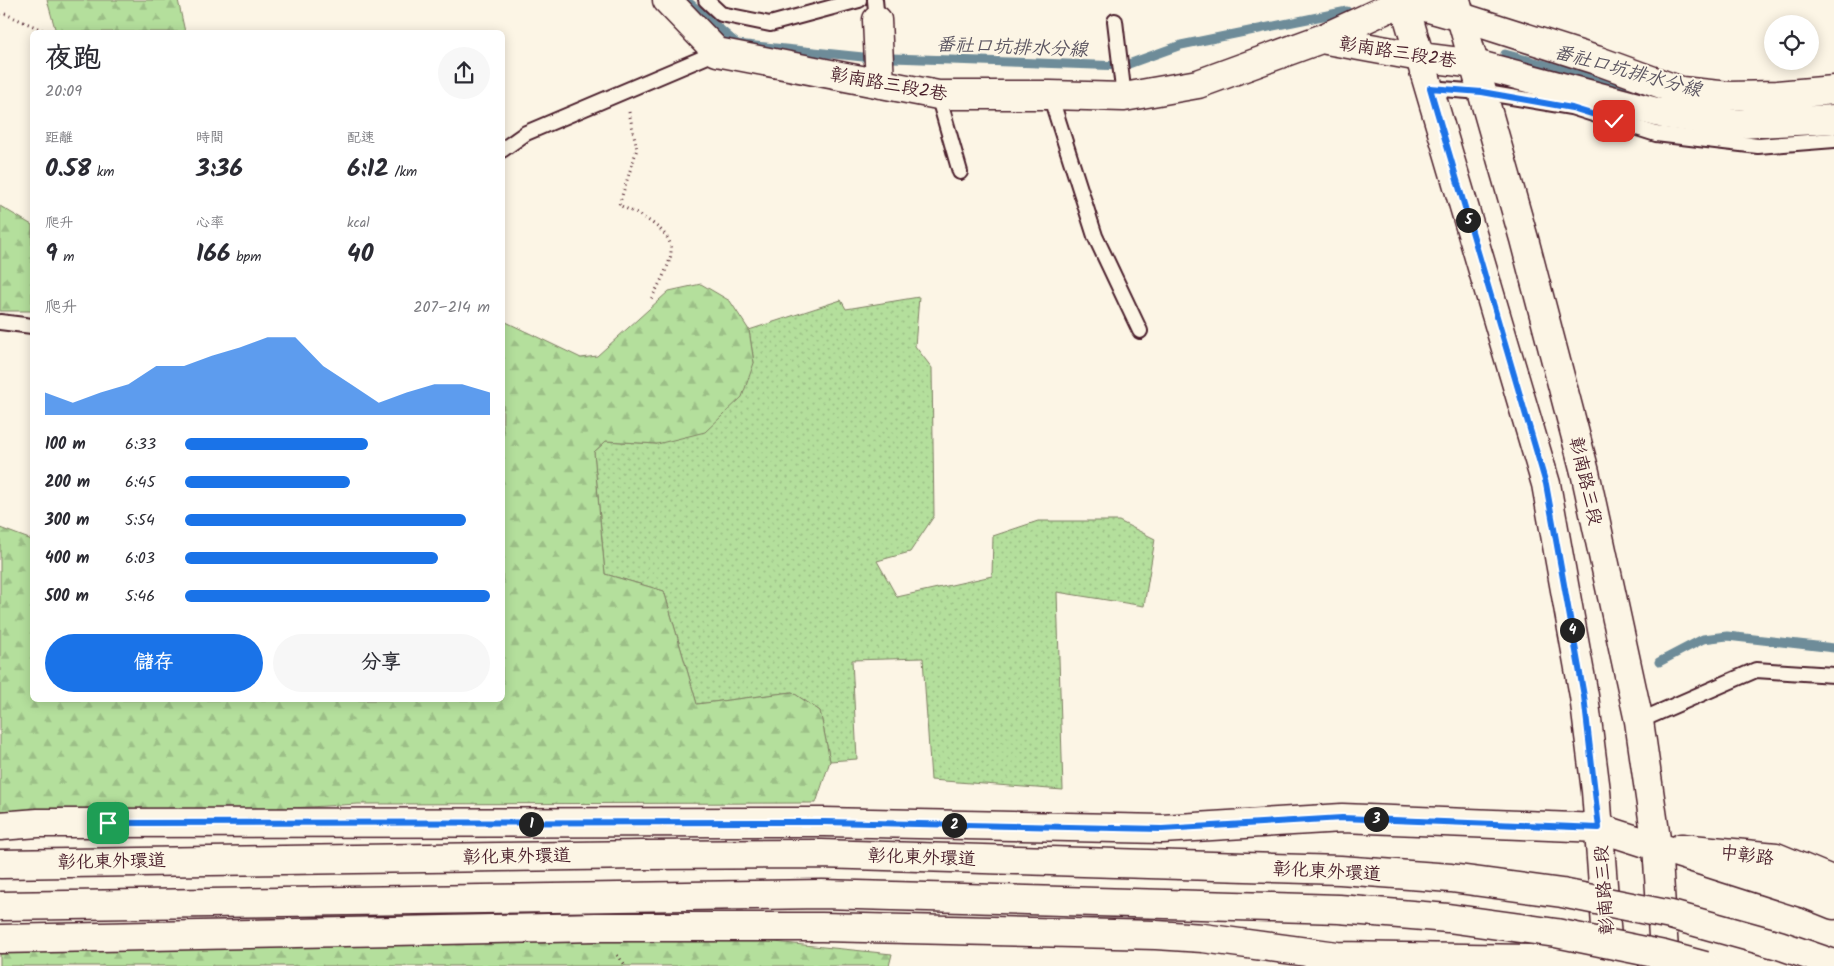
<!DOCTYPE html>
<html lang="zh-TW">
<meta charset="utf-8">
<style>
body{margin:0;font-family:Kalam,"LXGW WenKai TC",sans-serif;background:#f7f7f7;color:#2b2b33;height:100vh;display:flex;flex-direction:column;font-size:19px;white-space:nowrap}
*{box-sizing:border-box;margin:0}
p{font-size:16px;color:#7c7c81}
.icon{flex:none;width:28px;height:28px;fill:none;stroke:currentColor;stroke-width:2;stroke-linecap:round;stroke-linejoin:round}
.map{position:relative;flex:1;overflow:hidden}
.drawer{position:absolute;left:30px;top:30px;width:475px;height:672px;display:flex;flex-direction:column;background:#fff;border-radius:8px;box-shadow:0 2px 12px #0003}
.drawer>*{flex:none}
.controls{position:absolute;left:1764px;top:15px;display:grid;gap:10px}
.controls a{display:grid;place-items:center;width:55px;height:55px;border-radius:50%;background:#fff;box-shadow:0 2px 12px #0003;font-size:25px}
.pin{position:absolute;display:grid;place-items:center;width:42px;height:42px;color:#fff;margin:-21px;border-radius:10px;box-shadow:0 2px 8px #0006}
.km{position:absolute;width:25px;height:25px;margin:-12px;border-radius:50%;background:#222;color:#fff;font-size:14px;line-height:25px;text-align:center}
.round{display:grid;place-items:center;flex:none;width:52px;height:52px;border-radius:26px;background:#f7f7f7}
.summary{display:flex;align-items:center;justify-content:space-between;height:85px;padding:0 15px}
h1{font-size:28px;font-weight:600;line-height:38px}
.metrics{display:grid;grid-template-columns:repeat(3,1fr);gap:8px;height:85px;padding:5px 15px}
.metrics div{display:grid;align-content:center}
.metrics b{font-size:25px;font-weight:600}
.metrics small{font-size:14px;font-weight:400}
.metrics p{font-size:14px}
.chart{height:140px;padding:10px 15px}
.chart p{display:flex;justify-content:space-between}
.chart svg{width:100%;height:90px;margin-top:5px;fill:#1a73e8;opacity:.7}
.button{display:flex;gap:10px;margin-top:auto;padding:10px 15px}
.button a{flex:1;height:58px;border-radius:30px;background:#1a73e8;color:#fff;font-size:20px;font-weight:600;line-height:58px;text-align:center}
.button a+a{background:#f7f7f7;color:#2b2b33}
ul{padding:0 15px;list-style:none;font-size:16px}
li{display:grid;grid-template-columns:80px 60px 1fr;align-items:center;height:38px}
li i{height:12px;border-radius:6px;background:#1a73e8}
.map>svg:first-child{display:block}
.grass{fill:url(#grass-dots);stroke:#7f7f64}
.forest{fill:url(#forest-firs);stroke:#7f7f64}
.lines{fill:none;stroke-linecap:round;stroke-linejoin:round}
.stream{stroke:#6e8c99;stroke-width:9}
.service-casing{stroke:#4a1f2b;stroke-width:18}
.minor-casing{stroke:#4a1f2b;stroke-width:31}
.tertiary-casing{stroke:#4a1f2b;stroke-width:31}
.primary-casing{stroke:#4a1f2b;stroke-width:31}
.path{stroke:#4a1f2b;stroke-width:3;stroke-dasharray:1 4;stroke-linecap:butt}
.service{stroke:#fcf5e5;stroke-width:14}
.minor{stroke:#fcf5e5;stroke-width:28}
.tertiary{stroke:#fcf5e5;stroke-width:28}
.primary{stroke:#fcf5e5;stroke-width:28}
.primary-bridge-casing{stroke:#4a1f2b;stroke-width:31;stroke-linecap:butt}
.primary-bridge{stroke:#fcf5e5;stroke-width:28}
.route-casing{stroke:#fff;stroke-width:10}
.route{stroke:#1a73e8;stroke-width:6}
.labels{text-anchor:middle;stroke-width:4;stroke-linejoin:round;paint-order:stroke}
.street-label{font-size:18px;fill:#4a1f2b;stroke:#fcf5e5}
.water-label{font-size:19px;font-style:italic;fill:#5c5662;stroke:#fcf5e5}
</style>
<div class="map">
<svg width="1834" height="966" viewBox="0 0 1834 966">
<defs>
<pattern id="grass-dots" width="8" height="8" patternUnits="userSpaceOnUse" patternTransform="scale(1.25)"><rect width="8" height="8" fill="#b4df9c"/><path d="M2 2h.1M6 6h.1" fill="none" stroke="#9cbf87" stroke-width="1.8" stroke-linecap="round"/></pattern>
<pattern id="forest-firs" width="22" height="20" patternUnits="userSpaceOnUse" patternTransform="scale(1.25)"><rect width="22" height="20" fill="#b4df9c"/><path d="M5 1l3.5 6h-7zM16 11l3.5 6h-7z" fill="#9cbf87"/></pattern>
</defs>
<rect width="100%" height="100%" fill="#fcf5e5"/>
<filter id="ink" filterUnits="userSpaceOnUse"><feTurbulence type="fractalNoise" baseFrequency=".02" numOctaves="2"/><feDisplacementMap in="SourceGraphic" scale="10" xChannelSelector="R" yChannelSelector="G"/><feConvolveMatrix kernelMatrix="1 2 1 2 8 2 1 2 1" color-interpolation-filters="sRGB"/></filter>
<g filter="url(#ink)">
<path class="grass" d="M919 297 915 346 932 368 934 516 910 552 877 561 897 597 992 576 993 536 1038 521H1119L1155 539 1144 606 1057 592 1063 790 931 780 923 658 852 660 857 759 830 761 820 711 792 692 697 704 664 591 605 574 594 452 606 441 657 444 754 363 749 330 841 300 846 309Z"/>
<path class="forest" d="M47 0H178L185 32H56Z
M0 206 32 225V311H0Z
M701 284 730 301 749 330 754 363 742 397 705 432 657 444 606 441 594 452 605 574 664 591 697 704 792 692 820 711 830 761 816 803 358 804 63 822 0 828V528L32 540V700H502L503 319 506 322 581 358 597 356 669 291Z
M666 931 892 954 889 966H0V954L248 937Z"/>
<g class="lines">
<path class="stream" d="M686 0 737 44 863 57 1123 66 1181 45 1347 11
M1505 54 1652 94
M1659 662 1703 639 1727 636 1834 648"/>
<defs>
<path id="service" d="M706 0 721 14 770 24 859 0
M875 0 877 20
M1115 21 1124 97
M1429 88 1481 92 1571 107 1656 134 1758 146 1834 140
M938 95 960 172
M1050 95 1095 236 1140 331
M502 150 526 133 717 52
M0 322 32 326
M1639 721 1756 670 1834 675"/>
<path id="minor" d="M667 0 717 52 938 95H1050L1124 97 1198 84 1321 39 1404 1 1461 17 1596 60 1681 91 1729 96 1777 95 1834 90
M877 20 880 84
M1321 39 1420 57 1475 64 1664 114 1741 124 1834 119"/>
<path id="tertiary" d="M1681 848 1776 857 1834 881"/>
<path id="primary" d="M1403 0 1546 484 1584 696 1596 791 1609 966
M1456 0 1524 239 1585 472 1639 721 1657 846 1665 966
M0 826 38 823 824 822 1162 829 1342 818 1599 828 1809 895 1834 905
M0 864 644 855
M0 939 596 927H822L1156 935 1203 938 1337 956 1536 959 1609 962 1624 966"/>
</defs>
<use href="#service" class="service-casing"/>
<use href="#minor" class="minor-casing"/>
<use href="#tertiary" class="tertiary-casing"/>
<use href="#primary" class="primary-casing"/>
<path class="path" d="M0 13H3L47 32
M629 112 637 149 619 205C637 214 673 229 671 252 671 263 657 289 651 299
M617 955 626 966"/>
<use href="#service" class="service"/>
<use href="#minor" class="minor"/>
<use href="#tertiary" class="tertiary"/>
<use href="#primary" class="primary"/>
<defs>
<path id="primary-bridge" d="M644 855 821 854 1340 870 1451 878 1562 893 1671 915 1779 945 1834 964
M0 906 822 894 1339 909 1448 918 1556 933 1664 955 1705 966"/>
</defs>
<use href="#primary-bridge" class="primary-bridge-casing"/>
<use href="#primary-bridge" class="primary-bridge"/>
</g>
</g>
<g class="lines" filter="url(#ink)">
<defs>
<path id="route" d="M108 823 824 822 1162 829 1342 818 1599 828 1584 696 1546 484 1430 88 1482 92 1572 108 1614 121"/>
</defs>
<use href="#route" class="route-casing"/>
<use href="#route" class="route"/>
</g>
<g class="labels">
<g class="street-label">
<text transform="translate(1398 52) rotate(9)" y="6">彰南路三段2巷</text>
<text transform="translate(889 84) rotate(10)" y="6">彰南路三段2巷</text>
<text transform="translate(1586 481) rotate(77)" y="6">彰南路三段</text>
<text transform="translate(1747 855) rotate(7)" y="6">中彰路</text>
<text transform="translate(517 856) rotate(-1)" y="6">彰化東外環道</text>
<text transform="translate(922 857) rotate(2)" y="6">彰化東外環道</text>
<text transform="translate(112 861) rotate(-1)" y="6">彰化東外環道</text>
<text transform="translate(1327 871) rotate(3)" y="6">彰化東外環道</text>
<text transform="translate(1604 890) rotate(-94)" y="6">彰南路三段</text>
</g>
<g class="water-label">
<text transform="translate(1012 46) rotate(2)" y="7">番社口坑排水分線</text>
<text transform="translate(1628 70) rotate(15)" y="7">番社口坑排水分線</text>
</g>
</g>
</svg>
<div class="controls">
<a><svg class="icon" aria-label="locate" viewBox="0 0 24 24"><circle cx="12" cy="12" r="6"/><path d="M12 2v4M12 18v4M2 12h4M18 12h4"/></svg></a>
</div>
<div class="pin" style="left:108px;top:823px;background:#1e9e55"><svg class="icon" aria-label="arrive" viewBox="0 0 24 24"><path d="M6 21V4h12l-3 4 3 4H6"/></svg></div>
<div class="pin" style="left:1614px;top:121px;background:#d93025"><svg class="icon" aria-label="check" viewBox="0 0 24 24"><path d="M5 12l5 5 9-10"/></svg></div>
<b class="km" style="left:531px;top:824px">1</b>
<b class="km" style="left:954px;top:825px">2</b>
<b class="km" style="left:1376px;top:819px">3</b>
<b class="km" style="left:1572px;top:630px">4</b>
<b class="km" style="left:1468px;top:220px">5</b>
<section class="drawer">
<div class="summary"><div><h1>夜跑</h1><p>20:09</p></div><a class="round"><svg class="icon" aria-label="share" viewBox="0 0 24 24"><path d="M12 15V3M7 8l5-5 5 5M5 13v7h14v-7"/></svg></a></div>
<div class="metrics">
<div><p>距離</p><b>0.58<small> km</small></b></div>
<div><p>時間</p><b>3:36</b></div>
<div><p>配速</p><b>6:12<small> /km</small></b></div>
</div>
<div class="metrics">
<div><p>爬升</p><b>9<small> m</small></b></div>
<div><p>心率</p><b>166<small> bpm</small></b></div>
<div><p>kcal</p><b>40</b></div>
</div>
<div class="chart"><p><span>爬升</span>207–214 m</p>
<svg viewBox="0 0 160 44" preserveAspectRatio="none"><path d="M0 44V33L10 38L20 33L30 29L40 20L50 20L60 15L70 11L80 6L90 6L100 20L110 29L120 38L130 33L140 29L150 29L160 33V44z"/></svg>
</div>
<ul>
<li><b>100 m</b>6:33<i style="width:60%"></i></li>
<li><b>200 m</b>6:45<i style="width:54%"></i></li>
<li><b>300 m</b>5:54<i style="width:92%"></i></li>
<li><b>400 m</b>6:03<i style="width:83%"></i></li>
<li><b>500 m</b>5:46<i style="width:100%"></i></li>
</ul>
<div class="button"><a>儲存</a><a>分享</a></div>
</section>
</div>
